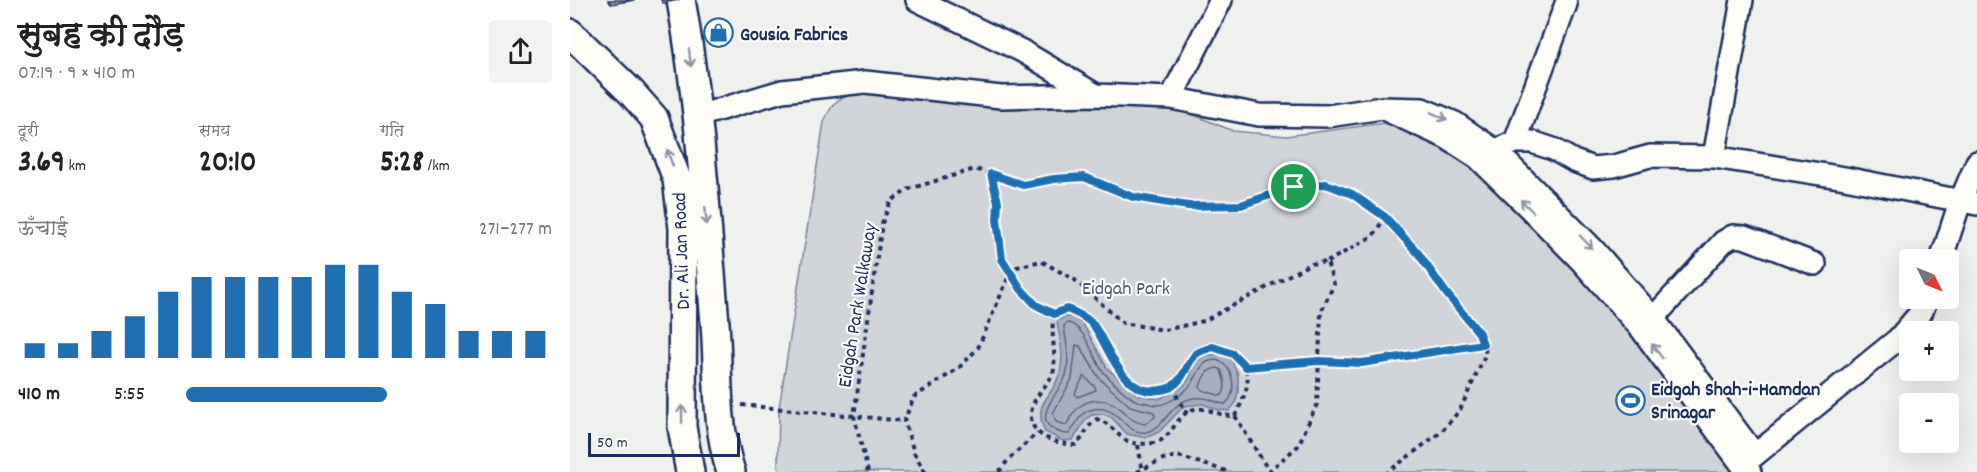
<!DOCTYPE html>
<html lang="hi">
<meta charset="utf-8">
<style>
body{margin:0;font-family:Dekko,"Playpen Sans Deva",sans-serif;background:#f2f2f2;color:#202124;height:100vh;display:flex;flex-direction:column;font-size:22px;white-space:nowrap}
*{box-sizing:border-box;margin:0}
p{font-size:20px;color:#757577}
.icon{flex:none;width:33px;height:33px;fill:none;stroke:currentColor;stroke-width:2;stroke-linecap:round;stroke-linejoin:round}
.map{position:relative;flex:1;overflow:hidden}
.details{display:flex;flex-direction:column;background:#fff;width:570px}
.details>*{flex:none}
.needle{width:39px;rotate:133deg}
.controls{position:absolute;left:1329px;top:249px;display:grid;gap:12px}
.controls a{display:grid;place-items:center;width:60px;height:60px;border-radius:6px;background:#fff;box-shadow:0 6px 24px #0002;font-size:30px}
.scale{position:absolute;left:18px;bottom:15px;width:152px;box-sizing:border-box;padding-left:6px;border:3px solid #1b2f5e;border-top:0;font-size:16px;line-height:21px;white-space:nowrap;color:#1b2f5e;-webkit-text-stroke:4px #fdfcf7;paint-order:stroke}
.pin{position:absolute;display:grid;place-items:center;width:51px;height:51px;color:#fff;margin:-26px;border:3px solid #fff;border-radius:50%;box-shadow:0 2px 6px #0007}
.round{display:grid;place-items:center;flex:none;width:63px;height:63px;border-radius:6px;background:#f2f2f2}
.summary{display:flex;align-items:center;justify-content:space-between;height:102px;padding:0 18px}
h1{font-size:33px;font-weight:800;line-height:45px}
.stats{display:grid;grid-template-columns:repeat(3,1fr);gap:9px;height:102px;padding:6px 18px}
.stats div{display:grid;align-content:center}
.stats b{font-size:30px;font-weight:800}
.stats small{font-size:16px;font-weight:400}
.stats p{font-size:16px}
.chart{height:168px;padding:12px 18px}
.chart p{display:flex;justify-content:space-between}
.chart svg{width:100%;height:108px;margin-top:6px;stroke:#1f6fb2;stroke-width:6}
ul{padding:0 18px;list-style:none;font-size:20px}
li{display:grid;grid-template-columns:96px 72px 1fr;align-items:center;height:45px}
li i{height:15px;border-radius:8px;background:#1f6fb2}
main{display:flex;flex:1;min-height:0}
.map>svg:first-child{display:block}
.green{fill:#d0d3d8;stroke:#76819b;stroke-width:1.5}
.water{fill:#a7adbd;stroke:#6f7b97;stroke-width:1.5}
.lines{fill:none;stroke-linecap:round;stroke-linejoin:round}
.shore{stroke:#536184;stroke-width:1.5}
.minor-casing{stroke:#1b2f5e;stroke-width:26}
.major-casing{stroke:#1b2f5e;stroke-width:32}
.path{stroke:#1b2f5e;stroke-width:4;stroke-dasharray:4.5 4.5;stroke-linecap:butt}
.minor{stroke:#fdfcf7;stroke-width:21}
.major{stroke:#fdfcf7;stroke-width:27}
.wall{fill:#a1a5ae;stroke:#1b2f5e;stroke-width:1.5}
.oneway{stroke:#8c96aa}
.route-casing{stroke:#fff;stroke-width:12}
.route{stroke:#1f6fb2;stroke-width:8}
.labels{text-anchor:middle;stroke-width:4.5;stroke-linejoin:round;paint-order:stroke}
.poi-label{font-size:20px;font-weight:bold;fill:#1b2f5e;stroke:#fdfcf7;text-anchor:start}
.street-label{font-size:20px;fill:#1b2f5e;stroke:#fdfcf7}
.park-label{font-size:20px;fill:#48587c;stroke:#fdfcf7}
</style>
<main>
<section class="details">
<div class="summary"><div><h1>सुबह की दौड़</h1><p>07:19 · 9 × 410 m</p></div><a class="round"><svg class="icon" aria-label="share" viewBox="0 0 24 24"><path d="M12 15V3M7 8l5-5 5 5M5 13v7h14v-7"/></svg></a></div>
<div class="stats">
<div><p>दूरी</p><b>3.69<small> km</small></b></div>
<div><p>समय</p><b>20:10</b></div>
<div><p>गति</p><b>5:28<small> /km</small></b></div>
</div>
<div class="chart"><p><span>ऊँचाई</span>271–277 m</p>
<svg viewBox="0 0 160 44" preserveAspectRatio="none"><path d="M5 44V38M15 44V38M25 44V33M35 44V27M45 44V17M55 44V11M65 44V11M75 44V11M85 44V11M95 44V6M105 44V6M115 44V17M125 44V22M135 44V33M145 44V33M155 44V33"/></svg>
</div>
<ul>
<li><b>410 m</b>5:55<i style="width:55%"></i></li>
</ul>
</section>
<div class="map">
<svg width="1407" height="472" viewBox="0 0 1407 472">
<rect width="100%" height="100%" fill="#f0f0ee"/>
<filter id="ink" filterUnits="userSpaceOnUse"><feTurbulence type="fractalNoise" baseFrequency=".0167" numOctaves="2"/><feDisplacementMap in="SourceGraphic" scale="12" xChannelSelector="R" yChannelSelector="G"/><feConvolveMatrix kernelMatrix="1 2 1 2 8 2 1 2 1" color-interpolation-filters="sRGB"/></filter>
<g filter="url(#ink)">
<path class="green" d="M291 93 429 103 592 102 663 131 716 136 823 122 880 148 981 240 1072 342 1172 472H210L208 466 209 408 254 122C263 100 268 97 291 93Z"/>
<path class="water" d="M494 317H503L513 324 537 368 568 395 589 399 612 387 618 380 626 362 636 355 653 354 662 360 668 375V393L665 404 659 411 649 410 633 404 614 406 589 432 576 438 557 434 541 417 533 414 522 415 516 419 503 440 493 441 475 432C462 401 481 401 489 375 495 358 490 339 487 322Z"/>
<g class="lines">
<path class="shore" d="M497 323C513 323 524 357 531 369 536 376 557 396 565 400 566 401 572 402 574 402 578 403 583 405 587 405 599 405 619 390 624 380 628 374 630 365 637 362 661 351 671 394 655 404 647 404 641 398 633 398 600 395 598 428 576 432 554 435 549 404 524 409 520 410 515 411 512 415 507 420 504 428 499 434 493 434 491 433 485 430 461 419 489 392 495 378 501 361 496 343 494 326Z
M506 345 510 346 529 378 560 406 584 412 585 417 575 424C563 422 560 417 551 409 539 398 519 397 507 409 502 414 499 421 496 425L486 422 483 413 502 379Z
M648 368 651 370C654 378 658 390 651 396L632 390 630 387C633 377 636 369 648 368Z
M514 376 525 387 526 390 507 397 505 393Z"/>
<defs>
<path id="minor" d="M347 0 452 51 526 95
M601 98 651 0
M818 111 877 138 908 158 960 209 1012 262 1072 330 1172 465 1180 472
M128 116 212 91 295 82 431 97 526 95 601 98 689 115 758 116 812 108 852 109 885 123 926 151 1024 250 1083 318 1185 455
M945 142 996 4
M914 155 945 142H962L983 149 1004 161 1023 168 1044 166 1080 156 1144 157 1275 178 1407 204
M1144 157 1172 0
M1371 260 1390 202 1407 162
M1074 328 1153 242 1163 236 1174 237 1245 264
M1175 463 1328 339 1352 311 1357 298"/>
<path id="major" d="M111 0C130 107 136 215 145 323 149 373 145 423 161 472
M0 33 61 92 84 118 107 179 113 228 112 427 120 472"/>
</defs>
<use href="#minor" class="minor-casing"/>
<use href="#major" class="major-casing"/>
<path class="path" d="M421 174 428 203 427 219 432 259 451 289 466 305 484 314
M757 262 803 236 815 217
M497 309C506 313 517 317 524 326 540 349 561 409 601 387 615 379 617 362 626 355 630 351 638 349 643 347 685 362 684 379 665 416 651 417 639 407 625 409 606 412 603 440 583 443 546 448 553 429 527 419 514 428 516 437 505 445 482 443 453 434 463 405 467 392 482 382 484 369 486 351 480 332 484 314Z
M676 367 749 361 792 363 913 344
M601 387 617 413
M172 405 334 421
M665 416 699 471
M568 445 573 472
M298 472 284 416 312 223 321 201 339 189 405 169 453 185 484 179 514 177 563 197 618 206 671 205 724 187 756 184 782 194 815 217 848 253 876 293 909 333 916 353 890 410 872 431 818 472
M355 472 345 455 334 421 344 397 389 368 408 348 438 278 441 274 447 267 471 261 505 280 553 323 594 330 634 321 740 264 757 262 764 284 751 312 747 404 728 446 699 471 695 472
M429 472 438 460 467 433
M567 472 593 459 608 456 659 472"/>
<use href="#minor" class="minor"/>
<use href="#major" class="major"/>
</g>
<path class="wall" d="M38 0H65L41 4Z
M91 0H109L93 3Z"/>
<defs><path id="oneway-shaft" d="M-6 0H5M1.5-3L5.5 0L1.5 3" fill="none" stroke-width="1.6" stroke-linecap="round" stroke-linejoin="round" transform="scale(1.5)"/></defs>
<g class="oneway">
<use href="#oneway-shaft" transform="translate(120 58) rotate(83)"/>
<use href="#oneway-shaft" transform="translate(869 116) rotate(24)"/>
<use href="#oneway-shaft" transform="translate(100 158) rotate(-109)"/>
<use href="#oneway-shaft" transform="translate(957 206) rotate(-135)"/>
<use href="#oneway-shaft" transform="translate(136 216) rotate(85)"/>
<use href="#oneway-shaft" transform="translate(1016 242) rotate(46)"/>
<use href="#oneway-shaft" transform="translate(1087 351) rotate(-127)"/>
<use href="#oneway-shaft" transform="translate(112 414) rotate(-90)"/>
</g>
</g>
<g class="lines" filter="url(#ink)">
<defs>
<path id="route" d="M421 174 453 185 484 179 514 177 563 197 618 206 671 205 724 187 756 184 782 194 815 217 848 253 876 293 909 333 913 344 792 363 749 361 676 367 663 354 643 347C638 349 630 351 626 354 617 362 615 379 601 387 596 390 589 390 583 391 551 391 539 347 524 326 517 317 506 313 497 309L484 314 466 305 451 289 432 259 427 219 428 202Z"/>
</defs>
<use href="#route" class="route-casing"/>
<use href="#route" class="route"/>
</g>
<defs>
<symbol id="shop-ring" viewBox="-11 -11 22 22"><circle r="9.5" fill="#fdfcf7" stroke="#1f6fb2" stroke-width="1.5"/><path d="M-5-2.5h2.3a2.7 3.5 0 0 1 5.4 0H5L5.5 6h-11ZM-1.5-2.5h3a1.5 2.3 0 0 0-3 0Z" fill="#1f6fb2"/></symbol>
<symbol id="stadium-ring" viewBox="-11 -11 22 22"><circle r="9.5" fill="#fdfcf7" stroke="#1f6fb2" stroke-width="1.5"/><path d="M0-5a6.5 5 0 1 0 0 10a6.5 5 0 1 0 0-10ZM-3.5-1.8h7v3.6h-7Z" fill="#1f6fb2"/></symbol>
</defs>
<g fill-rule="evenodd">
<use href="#shop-ring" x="132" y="16" width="33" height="33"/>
<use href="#stadium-ring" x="1044" y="384" width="33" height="33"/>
</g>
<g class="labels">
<g class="poi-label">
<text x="170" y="40">Gousia Fabrics</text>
<text x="1081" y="395">Eidgah Shah-i-Hamdan<tspan x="1081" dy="23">Srinagar</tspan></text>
</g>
<g class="street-label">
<text transform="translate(110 251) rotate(-92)" y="7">Dr. Ali Jan Road</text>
<text transform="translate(286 305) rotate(-81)" y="7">Eidgah Park Walkaway</text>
</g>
<g class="park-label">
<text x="556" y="294">Eidgah Park</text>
</g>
</g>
</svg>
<div class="controls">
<a><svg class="needle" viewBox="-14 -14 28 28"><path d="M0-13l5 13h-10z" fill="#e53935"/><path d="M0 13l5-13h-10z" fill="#757577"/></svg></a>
<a>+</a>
<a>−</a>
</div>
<div class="scale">50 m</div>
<div class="pin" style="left:724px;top:187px;background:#1e9e55"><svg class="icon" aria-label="arrive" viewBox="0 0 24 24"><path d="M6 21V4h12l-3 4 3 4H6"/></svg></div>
</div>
</main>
